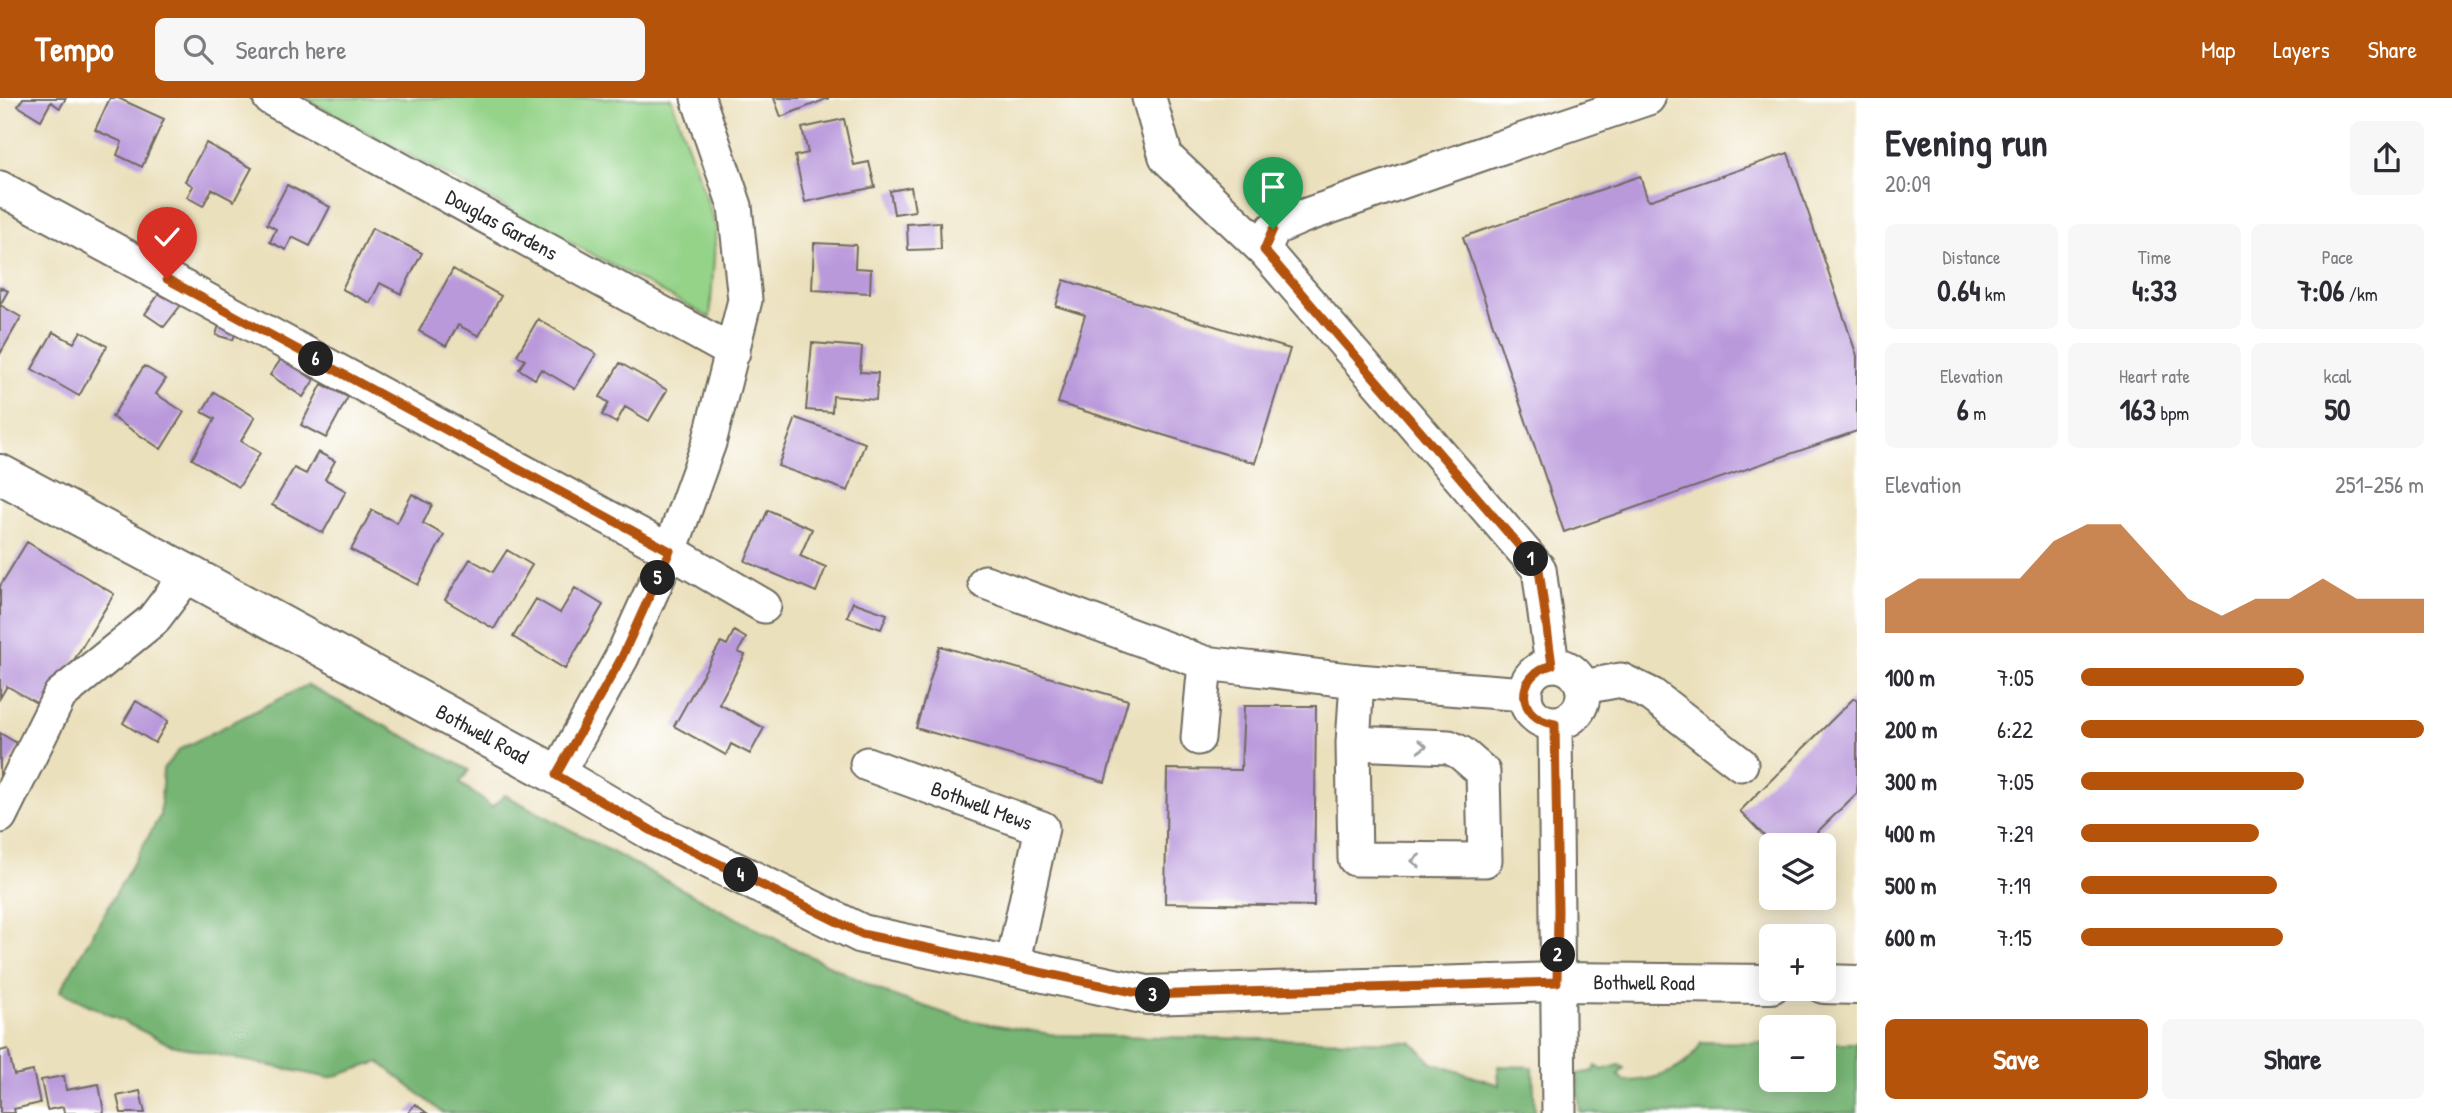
<!DOCTYPE html>
<meta charset="utf-8">
<style>
body{margin:0;font-family:"Patrick Hand",sans-serif;background:#f7f7f7;color:#2b2b33;height:100vh;display:flex;flex-direction:column;font-size:26px;white-space:nowrap}
*{box-sizing:border-box;margin:0}
p{font-size:23px;color:#7c7c81}
.icon{flex:none;width:38px;height:38px;fill:none;stroke:currentColor;stroke-width:2;stroke-linecap:round;stroke-linejoin:round}
.map{position:relative;flex:1;overflow:hidden}
.details{display:flex;flex-direction:column;background:#fff;width:595px}
.details>*{flex:none}
.tools{position:absolute;left:1759px;top:735px;display:grid;gap:14px}
.tools a{display:grid;place-items:center;width:77px;height:77px;border-radius:10px;background:#fff;box-shadow:0 4px 18px #0003;font-size:35px}
.pin{position:absolute;display:grid;place-items:center;width:60px;height:60px;color:#fff;margin:-72px -30px;border-radius:50% 50% 50% 0;rotate:-45deg;box-shadow:0 0 7px #0007}
.pin .icon{rotate:45deg}
.km{position:absolute;width:35px;height:35px;margin:-18px;border-radius:50%;background:#222;color:#fff;font-size:19px;line-height:35px;text-align:center}
.round{display:grid;place-items:center;flex:none;width:74px;height:74px;border-radius:10px;background:#f7f7f7}
.summary{display:flex;align-items:center;justify-content:space-between;height:119px;padding:0 28px}
h1{font-size:38px;font-weight:700;line-height:52px}
.stats{display:grid;grid-template-columns:repeat(3,1fr);gap:10px;height:119px;padding:7px 28px}
.stats div{display:grid;align-content:center;border-radius:10px;background:#f7f7f7;text-align:center}
.stats b{font-size:30px;font-weight:700}
.stats small{font-size:19px;font-weight:400}
.stats p{font-size:19px}
.chart{height:196px;padding:14px 28px}
.chart p{display:flex;justify-content:space-between}
.chart svg{width:100%;height:126px;margin-top:7px;fill:#b45309;opacity:.7}
.cta{display:flex;gap:14px;margin-top:auto;padding:14px 28px}
.cta a{flex:1;height:80px;border-radius:10px;background:#b45309;color:#fff;font-size:28px;font-weight:700;line-height:80px;text-align:center}
.cta a+a{background:#f7f7f7;color:#2b2b33}
ul{padding:0 28px;list-style:none;font-size:23px}
li{display:grid;grid-template-columns:112px 84px 1fr;align-items:center;height:52px}
li i{height:18px;border-radius:9px;background:#b45309}
header{display:flex;align-items:center;gap:42px;box-sizing:border-box;height:98px;padding:0 35px;background:#b45309;color:#fff}
header strong{font-size:33px}
nav{display:flex;gap:38px;margin-inline-start:auto;font-size:24px}
.search{width:490px;height:63px;background:#f7f7f7;display:flex;align-items:center;gap:18px;box-sizing:border-box;padding:0 24px;border-radius:10px;color:#7c7c81;font-size:26px}
main{display:flex;flex:1;min-height:0}
.map>svg:first-child{display:block}
.green{fill:#94d388;stroke:#607f5a;stroke-width:2}
.forest{fill:#77b574;stroke:#517050;stroke-width:2}
.building{fill:#ba99db}
.lines{fill:none;stroke-linecap:round;stroke-linejoin:round}
.minor-casing{stroke:#6e6a5e;stroke-width:37}
.major-casing{stroke:#6e6a5e;stroke-width:42}
.minor{stroke:#fff;stroke-width:33}
.major{stroke:#fff;stroke-width:38}
.oneway{stroke:#a0a0a0}
.route-casing{stroke:#fff;stroke-width:14}
.route{stroke:#b45309;stroke-width:9}
.labels{text-anchor:middle;stroke-width:6;stroke-linejoin:round;paint-order:stroke}
.street-label{font-size:21px;fill:#2b2b2b;stroke:#fff}
</style>
<header>
<strong>Tempo</strong>
<div class="search"><svg class="icon" aria-label="search" viewBox="0 0 24 24"><circle cx="10" cy="10" r="6"/><path d="M15 15l6 6"/></svg>Search here</div>
<nav><a>Map</a><a>Layers</a><a>Share</a></nav>
</header>
<main>
<div class="map">
<svg width="1857" height="1015" viewBox="0 0 1857 1015">
<rect width="100%" height="100%" fill="#fff"/>
<filter id="ink" filterUnits="userSpaceOnUse"><feTurbulence type="fractalNoise" baseFrequency=".0143" numOctaves="2"/><feDisplacementMap in="SourceGraphic" scale="14" xChannelSelector="R" yChannelSelector="G"/><feConvolveMatrix kernelMatrix="1 2 1 2 8 2 1 2 1" color-interpolation-filters="sRGB"/></filter>
<filter id="wash" filterUnits="userSpaceOnUse"><feTurbulence type="fractalNoise" baseFrequency=".00686" numOctaves="4" result="noise"/><feDisplacementMap in="SourceGraphic" scale="28" xChannelSelector="R" yChannelSelector="G"/><feGaussianBlur stdDeviation="1.57" result="paint"/><feColorMatrix in="noise" values="0 0 0 0 0 0 0 0 0 0 0 0 0 0 0 0 0 1.4 0 .05"/><feComposite in="paint" operator="in"/></filter>
<g filter="url(#wash)">
<rect width="100%" height="100%" fill="#ebe0bc"/>
<path class="green" d="M304 0H671L716 129 710 220Z"/>
<path class="forest" d="M307 587 469 672 460 685 492 709 505 697 787 847 888 896 962 921 1056 937 1412 944 1432 965 1499 987 1498 968 1533 969 1535 1015H443L379 964 329 980 171 947 60 893 160 718 163 671 180 651Z
M1701 944 1771 945V982H1824V945H1857V1015H1580L1577 976 1593 973 1596 968 1602 972 1619 967 1624 970 1618 977 1624 983C1653 983 1689 973 1701 944Z"/>
<g id="blocks">
<path class="building" d="M23 0H66L60 10 51 4 41 22 18 8Z
M110 0H118L164 21 142 69 117 57 122 44 95 32Z
M774 0H829L781 19Z
M844 21 854 67 869 64 875 89 805 104 795 58 808 55 802 30Z
M206 45 252 70 234 103 212 91 203 108 187 99 193 88 185 83Z
M1788 55 1857 258V333L1564 434 1463 139 1640 78 1648 103Z
M287 87 330 109 310 148 292 139 286 152 270 144 276 131 267 126Z
M911 89 915 113 894 116 890 93Z
M940 124 941 151 908 152 907 126Z
M372 130 422 155 401 196 380 185 370 205 342 191Z
M814 145 856 147 855 170 871 171 870 195 812 192Z
M453 171 501 198 479 238 458 227 446 248 419 233Z
M1064 182 1290 251 1255 365 1058 305 1085 217 1056 208Z
M0 189 8 193 0 207 21 219 0 256Z
M161 193 181 207 164 229 145 216Z
M538 221 596 256 575 291 541 271 535 281 519 271 525 262 517 257Z
M219 227 236 233 233 242 216 237Z
M81 233 107 248 79 298 32 271 53 234 74 245Z
M812 245 862 249 860 274 878 275 876 302 833 298 832 314 806 312Z
M282 260 314 282 303 299 270 277Z
M620 265 667 292 649 323 625 309 616 325 602 317 609 305 600 299Z
M144 268 166 281 156 296 184 314 161 351 112 319Z
M322 286 348 299 326 340 301 327Z
M214 294 255 319 241 343 260 355 239 389 192 361 215 321 202 314Z
M796 320 865 345 848 393 778 368Z
M318 354 335 363 325 381 346 393 323 435 272 407 294 370 306 376Z
M412 396 432 407 423 425 444 437 418 487 351 452 372 412 397 425Z
M768 412 812 431 800 458 826 469 816 494 745 463Z
M27 444 114 496 45 610 7 588 0 600V488Z
M507 452 532 467 494 531 445 502 470 461 493 474Z
M575 490 603 507 565 571 513 539 536 501 560 515Z
M853 504 887 516 881 531 847 519Z
M734 533 746 540 738 554 745 557 719 606 764 630 750 656 731 646 726 657 674 628 721 544 727 547Z
M940 548 1128 602 1105 684 916 630Z
M1853 601H1857V695L1804 747H1773L1740 713Z
M136 603 168 623 155 645 123 625Z
M1244 608H1316L1314 808 1165 805 1167 671 1241 672Z
M0 635 20 647 0 679Z
M8 951 14 977 33 973 40 1005 14 1011 15 1015H0V953Z
M64 978 66 992 99 986 104 1015H64L63 1009 47 1012 41 982Z
M140 993 145 1015H121L117 998Z
M415 1006 427 1015H408Z"/>
</g>
</g>
<g filter="url(#ink)">
<use href="#blocks" fill-opacity="0" stroke="#6e6a5e" stroke-width="2"/>
<g class="lines">
<defs>
<g id="minor">
<path id="s1" d="M270 0 733 254"/>
<path d="M1149 0 1166 59 1264 152 1539 471 1552 567"/>
<path d="M0 90 670 453 764 508"/>
<path d="M1264 152 1273 131 1301 119 1487 54 1648 0"/>
<path d="M985 484 1205 565 1357 583 1525 596"/>
<circle cx="1554" cy="596" r="29"/>
<path d="M1583 589 1621 582 1652 597 1741 666"/>
<path d="M1555 626 1559 1015"/>
<path d="M1198 640 1205 565"/>
<path d="M1353 645 1449 649 1461 655 1483 674 1485 762 1355 761 1353 645 1357 583"/>
<path id="s2" d="M867 666 1042 730 1012 868"/>
<path d="M557 677 622 559 670 453 709 345 745 202 735 108 698 0"/>
<path d="M0 718 60 597 153 522 188 476"/>
</g>
<g id="major">
<path id="s3" d="M0 376 188 476 557 677 654 734 862 836 1147 897 1557 884 1771 886"/>
<path d="M1824 886 1857 887"/>
</g>
</defs>
<use href="#minor" class="minor-casing"/>
<use href="#major" class="major-casing"/>
<use href="#minor" class="minor"/>
<use href="#major" class="major"/>
</g>
<defs><path id="oneway-chevron" d="M-2-3.5L2.5 0L-2 3.5" fill="none" stroke-width="1.6" stroke-linecap="round" stroke-linejoin="round" transform="scale(1.75)"/></defs>
<g class="oneway">
<use href="#oneway-chevron" transform="translate(1422 648) rotate(2)"/>
<use href="#oneway-chevron" transform="translate(1416 763) rotate(-179)"/>
</g>
</g>
<g class="lines" filter="url(#ink)">
<defs>
<path id="route" d="M167 181 670 453 622 559 556 677 654 734 862 836 1147 897 1557 884 1558 812 1555 626C1516 621 1514 577 1552 567L1539 471 1264 152 1273 131"/>
</defs>
<use href="#route" class="route-casing"/>
<use href="#route" class="route"/>
</g>
<g class="labels">
<g class="street-label">
<text dy="7" stroke="none"><textPath href="#s1" startOffset="264">Douglas Gardens</textPath></text>
<text dy="7" stroke="none"><textPath href="#s3" startOffset="548">Bothwell Road</textPath></text>
<text dy="7" stroke="none"><textPath href="#s2" startOffset="122">Bothwell Mews</textPath></text>
<text dy="7" stroke="none"><textPath href="#s3" startOffset="1766">Bothwell Road</textPath></text>
</g>
</g>
</svg>
<div class="tools">
<a><svg class="icon" aria-label="layers" viewBox="0 0 24 24"><path d="M12 4l9 5-9 5-9-5zM3 14l9 5 9-5"/></svg></a>
<a>+</a>
<a>−</a>
</div>
<div class="pin" style="left:1273px;top:131px;background:#1e9e55"><svg class="icon" aria-label="arrive" viewBox="0 0 24 24"><path d="M6 21V4h12l-3 4 3 4H6"/></svg></div>
<div class="pin" style="left:167px;top:181px;background:#d93025"><svg class="icon" aria-label="check" viewBox="0 0 24 24"><path d="M5 12l5 5 9-10"/></svg></div>
<b class="km" style="left:1531px;top:461px">1</b>
<b class="km" style="left:1558px;top:857px">2</b>
<b class="km" style="left:1153px;top:897px">3</b>
<b class="km" style="left:741px;top:777px">4</b>
<b class="km" style="left:658px;top:480px">5</b>
<b class="km" style="left:316px;top:261px">6</b>
</div>
<section class="details">
<div class="summary"><div><h1>Evening run</h1><p>20:09</p></div><a class="round"><svg class="icon" aria-label="share" viewBox="0 0 24 24"><path d="M12 15V3M7 8l5-5 5 5M5 13v7h14v-7"/></svg></a></div>
<div class="stats">
<div><p>Distance</p><b>0.64<small> km</small></b></div>
<div><p>Time</p><b>4:33</b></div>
<div><p>Pace</p><b>7:06<small> /km</small></b></div>
</div>
<div class="stats">
<div><p>Elevation</p><b>6<small> m</small></b></div>
<div><p>Heart rate</p><b>163<small> bpm</small></b></div>
<div><p>kcal</p><b>50</b></div>
</div>
<div class="chart"><p><span>Elevation</span>251–256 m</p>
<svg viewBox="0 0 160 44" preserveAspectRatio="none"><path d="M0 44V32L10 25L20 25L30 25L40 25L50 12L60 6L70 6L80 19L90 32L100 38L110 32L120 32L130 25L140 32L150 32L160 32V44z"/></svg>
</div>
<ul>
<li><b>100 m</b>7:05<i style="width:65%"></i></li>
<li><b>200 m</b>6:22<i style="width:100%"></i></li>
<li><b>300 m</b>7:05<i style="width:65%"></i></li>
<li><b>400 m</b>7:29<i style="width:52%"></i></li>
<li><b>500 m</b>7:19<i style="width:57%"></i></li>
<li><b>600 m</b>7:15<i style="width:59%"></i></li>
</ul>
<div class="cta"><a>Save</a><a>Share</a></div>
</section>
</main>
